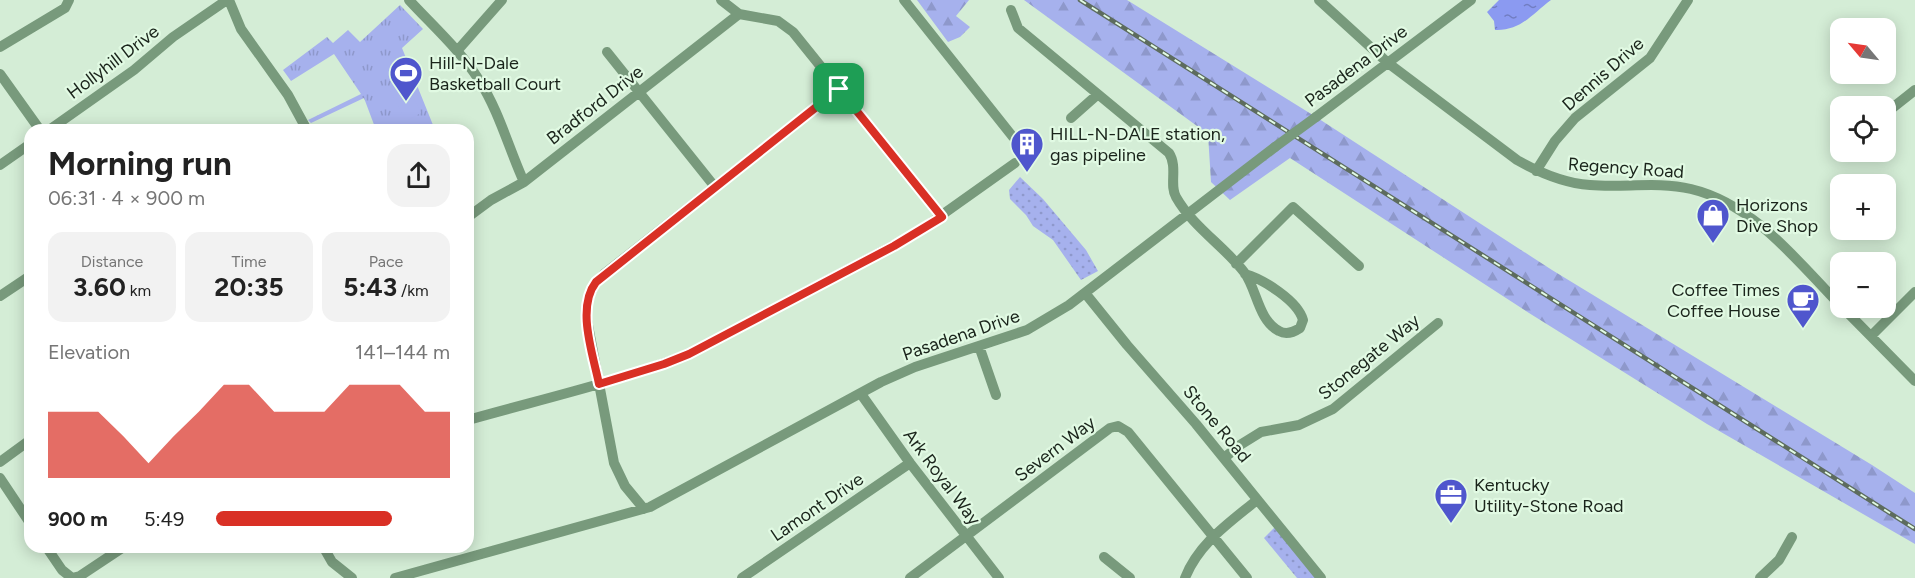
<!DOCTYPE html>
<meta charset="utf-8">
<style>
body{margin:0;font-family:Figtree,sans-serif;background:#f2f2f2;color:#222;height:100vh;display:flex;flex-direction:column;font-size:22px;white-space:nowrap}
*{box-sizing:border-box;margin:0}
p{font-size:20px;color:#767676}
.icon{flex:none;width:33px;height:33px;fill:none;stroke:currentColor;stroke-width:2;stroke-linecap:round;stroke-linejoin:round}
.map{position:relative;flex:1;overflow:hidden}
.drawer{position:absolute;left:24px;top:124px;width:450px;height:429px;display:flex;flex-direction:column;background:#fff;border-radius:18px;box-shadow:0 3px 15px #0003}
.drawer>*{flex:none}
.needle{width:39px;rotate:299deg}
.fabs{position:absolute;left:1830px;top:18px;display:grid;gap:12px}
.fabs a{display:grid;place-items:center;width:66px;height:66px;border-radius:12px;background:#fff;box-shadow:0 3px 15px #0003;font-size:30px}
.pin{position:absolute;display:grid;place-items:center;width:51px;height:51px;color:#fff;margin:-26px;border-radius:12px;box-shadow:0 3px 9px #0006}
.round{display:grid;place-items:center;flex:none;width:63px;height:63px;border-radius:18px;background:#f2f2f2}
.overview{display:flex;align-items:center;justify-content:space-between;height:102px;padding:0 24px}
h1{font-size:33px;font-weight:700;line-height:45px}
.stats{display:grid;grid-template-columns:repeat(3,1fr);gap:9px;height:102px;padding:6px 24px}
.stats div{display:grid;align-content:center;border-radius:15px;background:#f2f2f2;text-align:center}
.stats b{font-size:26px;font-weight:700}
.stats small{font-size:16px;font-weight:400}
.stats p{font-size:16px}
.chart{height:168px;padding:12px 24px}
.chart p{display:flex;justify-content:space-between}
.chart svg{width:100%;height:108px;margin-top:6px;fill:#d93025;opacity:.7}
ul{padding:0 24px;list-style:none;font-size:20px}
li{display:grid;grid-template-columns:96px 72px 1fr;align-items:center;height:45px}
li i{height:15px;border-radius:8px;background:#d93025}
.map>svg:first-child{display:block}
.grass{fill:url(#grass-dots)}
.forest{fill:url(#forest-firs)}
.park{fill:url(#park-tufts)}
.pitch{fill:#a6b1ed}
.water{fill:url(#water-ripples)}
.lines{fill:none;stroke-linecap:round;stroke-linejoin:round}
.minor{stroke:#789a7c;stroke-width:10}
.rail-casing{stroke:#5d6c5e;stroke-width:4.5}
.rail{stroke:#e1fae3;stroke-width:2;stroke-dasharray:7;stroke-linecap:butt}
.minor-bridge{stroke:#789a7c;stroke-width:10}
.route-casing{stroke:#fff;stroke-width:12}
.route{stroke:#d93025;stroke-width:8}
.labels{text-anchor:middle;stroke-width:4.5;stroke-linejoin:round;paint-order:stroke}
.street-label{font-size:18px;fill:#1a241b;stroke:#e1fae3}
.poi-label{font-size:18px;fill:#1a241b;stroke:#e1fae3;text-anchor:start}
</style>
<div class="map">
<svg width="1915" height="578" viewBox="0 0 1915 578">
<defs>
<pattern id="grass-dots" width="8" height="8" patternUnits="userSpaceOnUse" patternTransform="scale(1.5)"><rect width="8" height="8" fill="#a6b1ed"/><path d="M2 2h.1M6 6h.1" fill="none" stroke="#8e98cb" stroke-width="1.8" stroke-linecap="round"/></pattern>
<pattern id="forest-firs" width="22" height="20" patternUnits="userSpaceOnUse" patternTransform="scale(1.5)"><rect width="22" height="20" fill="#a6b1ed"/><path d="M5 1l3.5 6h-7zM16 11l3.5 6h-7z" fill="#8e98cb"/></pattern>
<pattern id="park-tufts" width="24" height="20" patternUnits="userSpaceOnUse" patternTransform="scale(1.5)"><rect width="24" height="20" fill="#a6b1ed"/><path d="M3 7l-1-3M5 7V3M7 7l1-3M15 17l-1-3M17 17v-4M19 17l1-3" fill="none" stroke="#8e98cb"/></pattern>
<pattern id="water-ripples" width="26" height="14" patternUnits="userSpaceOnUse" patternTransform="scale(1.5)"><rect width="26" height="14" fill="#8b9af1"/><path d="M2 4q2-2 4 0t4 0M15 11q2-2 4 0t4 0" fill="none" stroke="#717dc2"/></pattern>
</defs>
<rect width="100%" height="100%" fill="#d4edd6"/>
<path class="grass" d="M1020 177 1043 199 1086 250 1098 271 1081 280 1053 240 1033 226 1026 215 1010 199 1009 190Z
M1278 524 1322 578H1297L1264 538Z"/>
<path class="forest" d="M917 0H969L956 16 970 27 960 37 948 42Z
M1024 0H1127L1316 117 1552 270 1872 465 1915 493V544L1707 424 1529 313 1290 158 1230 200 1211 182 1208 134Z"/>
<path class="park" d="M400 5 423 29 402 48 435 130H376L364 98 311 123 308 120 361 94 334 54 291 81 283 70 327 37 333 43 348 30 360 42Z"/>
<path class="pitch" d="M406 83 421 113 406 121 390 91Z"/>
<path class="water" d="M1499 0H1551C1532 14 1521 31 1495 30L1494 21 1487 12Z"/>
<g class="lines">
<path class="minor" d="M229 0 241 29 288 95 307 130
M409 0C433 26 460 50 479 80 499 111 509 149 524 182
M721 0 739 14 778 21 793 32 942 217
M904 0 1013 137
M1319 0 1388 63 1517 160C1540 173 1563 183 1590 185 1624 188 1657 181 1691 189 1754 204 1797 261 1840 305
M1011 10 1018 28 1169 153C1178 167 1169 185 1176 197 1193 227 1224 246 1244 272 1257 289 1258 320 1279 331 1286 335 1294 332 1300 328L1303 320C1298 301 1263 279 1245 274
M0 47 65 8 69 0
M457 51 502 0
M607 52 715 187
M0 74 40 130
M1886 113 1915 90
M1316 117 1471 0
M1071 118 1097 95
M49 130 134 70 173 37 227 0
M0 165 30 144
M1536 171 1555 141 1575 118 1650 58 1688 0
M468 217 491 200 524 182 739 14
M1236 264 1293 207 1359 266
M1085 293 1127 345 1196 424 1321 578
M0 296 30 276
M1843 308 1915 381
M1871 336 1915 292
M979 346 996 395
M861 394 910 463 999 578
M468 420C542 399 618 382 689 354L915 234 1015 163
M1224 458 1240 445 1261 432 1299 425 1333 409 1438 323
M0 462 30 440
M0 478 30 523
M644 509 625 486 614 463 587 320C586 300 590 288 604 274L839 89
M47 548 62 570 72 578 80 576 122 548
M324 548 332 562 352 578
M1104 557 1130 578
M395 578 650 507 881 382 915 367 1027 330 1069 305 1275 147
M742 578 910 463
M910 578 1110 428 1118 426 1128 432 1247 578
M1185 578C1199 543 1229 523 1257 500
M1760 578 1779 560 1792 537"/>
<defs>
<path id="rail" d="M1080 0 1915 529"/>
</defs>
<use href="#rail" class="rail-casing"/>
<use href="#rail" class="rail"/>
<path class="minor-bridge" d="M1275 147 1316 117"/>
</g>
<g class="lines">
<defs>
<path id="route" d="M839 89 942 217 894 246 689 354 664 364 599 384C593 354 576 308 596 282Z"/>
</defs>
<use href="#route" class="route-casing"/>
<use href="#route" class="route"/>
</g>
<defs>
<symbol id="stadium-pin" viewBox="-11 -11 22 30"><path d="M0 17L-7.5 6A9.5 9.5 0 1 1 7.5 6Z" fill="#4f56cd" stroke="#e1fae3"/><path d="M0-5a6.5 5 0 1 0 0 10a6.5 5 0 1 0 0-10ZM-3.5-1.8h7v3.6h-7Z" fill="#fff"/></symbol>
<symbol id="building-pin" viewBox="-11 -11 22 30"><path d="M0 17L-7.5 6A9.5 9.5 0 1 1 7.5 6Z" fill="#4f56cd" stroke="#e1fae3"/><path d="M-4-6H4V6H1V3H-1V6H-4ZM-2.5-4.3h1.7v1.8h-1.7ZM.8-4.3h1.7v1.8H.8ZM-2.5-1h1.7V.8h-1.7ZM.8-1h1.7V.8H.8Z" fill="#fff"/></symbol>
<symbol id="shop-pin" viewBox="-11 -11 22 30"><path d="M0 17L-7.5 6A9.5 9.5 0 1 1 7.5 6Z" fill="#4f56cd" stroke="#e1fae3"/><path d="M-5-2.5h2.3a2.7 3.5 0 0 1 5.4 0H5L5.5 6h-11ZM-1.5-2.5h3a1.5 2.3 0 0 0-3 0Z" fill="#fff"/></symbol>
<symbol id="cafe-pin" viewBox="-11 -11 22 30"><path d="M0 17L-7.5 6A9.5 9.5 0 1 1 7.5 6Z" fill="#4f56cd" stroke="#e1fae3"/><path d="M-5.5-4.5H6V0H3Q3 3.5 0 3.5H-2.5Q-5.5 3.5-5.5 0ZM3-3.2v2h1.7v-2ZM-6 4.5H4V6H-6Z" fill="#fff"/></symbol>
<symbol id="office-pin" viewBox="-11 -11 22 30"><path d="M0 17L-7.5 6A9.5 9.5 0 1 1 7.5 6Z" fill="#4f56cd" stroke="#e1fae3"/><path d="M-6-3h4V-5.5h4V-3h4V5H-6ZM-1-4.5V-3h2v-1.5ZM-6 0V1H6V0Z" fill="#fff"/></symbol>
</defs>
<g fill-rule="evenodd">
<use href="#stadium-pin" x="387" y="54" width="38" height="52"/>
<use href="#building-pin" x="1008" y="125" width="38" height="52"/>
<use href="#shop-pin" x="1694" y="196" width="38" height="52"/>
<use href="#cafe-pin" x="1784" y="281" width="38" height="52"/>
<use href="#office-pin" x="1432" y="476" width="38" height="52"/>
</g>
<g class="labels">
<g class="street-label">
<text transform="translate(113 62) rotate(-37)" y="6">Hollyhill Drive</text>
<text transform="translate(1356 66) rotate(-37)" y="6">Pasadena Drive</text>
<text transform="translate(1603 74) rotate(-41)" y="6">Dennis Drive</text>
<text transform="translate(595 105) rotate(-38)" y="6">Bradford Drive</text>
<text transform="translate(1626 168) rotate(4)" y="6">Regency Road</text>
<text transform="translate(961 335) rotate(-19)" y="6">Pasadena Drive</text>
<text transform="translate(1369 357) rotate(-39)" y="6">Stonegate Way</text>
<text transform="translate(1217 424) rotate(50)" y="6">Stone Road</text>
<text transform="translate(1055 449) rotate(-37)" y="6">Severn Way</text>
<text transform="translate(942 477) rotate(53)" y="6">Ark Royal Way</text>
<text transform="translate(817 507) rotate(-34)" y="6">Lamont Drive</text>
</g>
<g class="poi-label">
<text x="429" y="69">Hill-N-Dale<tspan x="429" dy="21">Basketball Court</tspan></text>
<text x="1050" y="140">HILL-N-DALE station,<tspan x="1050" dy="21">gas pipeline</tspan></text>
<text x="1736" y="211">Horizons<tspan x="1736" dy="21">Dive Shop</tspan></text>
<text x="1780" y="296" text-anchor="end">Coffee Times<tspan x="1780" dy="21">Coffee House</tspan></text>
<text x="1474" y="491">Kentucky<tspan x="1474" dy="21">Utility-Stone Road</tspan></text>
</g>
</g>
</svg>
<div class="fabs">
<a><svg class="needle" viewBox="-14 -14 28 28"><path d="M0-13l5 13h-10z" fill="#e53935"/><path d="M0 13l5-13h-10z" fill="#767676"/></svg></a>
<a><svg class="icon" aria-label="locate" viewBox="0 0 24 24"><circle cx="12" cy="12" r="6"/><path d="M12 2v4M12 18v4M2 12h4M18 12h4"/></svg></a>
<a>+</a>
<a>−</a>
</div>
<div class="pin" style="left:839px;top:89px;background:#1e9e55"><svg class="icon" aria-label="arrive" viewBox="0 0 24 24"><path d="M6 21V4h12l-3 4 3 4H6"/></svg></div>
<section class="drawer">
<div class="overview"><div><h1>Morning run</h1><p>06:31 · 4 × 900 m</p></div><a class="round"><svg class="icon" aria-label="share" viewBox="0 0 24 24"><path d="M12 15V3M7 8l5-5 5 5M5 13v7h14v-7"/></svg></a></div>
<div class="stats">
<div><p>Distance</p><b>3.60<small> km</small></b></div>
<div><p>Time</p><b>20:35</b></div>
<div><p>Pace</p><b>5:43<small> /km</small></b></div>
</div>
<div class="chart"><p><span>Elevation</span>141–144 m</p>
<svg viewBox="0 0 160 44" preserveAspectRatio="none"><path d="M0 44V17L10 17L20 17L30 27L40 38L50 27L60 17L70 6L80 6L90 17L100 17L110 17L120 6L130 6L140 6L150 17L160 17V44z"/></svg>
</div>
<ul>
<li><b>900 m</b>5:49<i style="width:75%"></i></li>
</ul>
</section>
</div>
